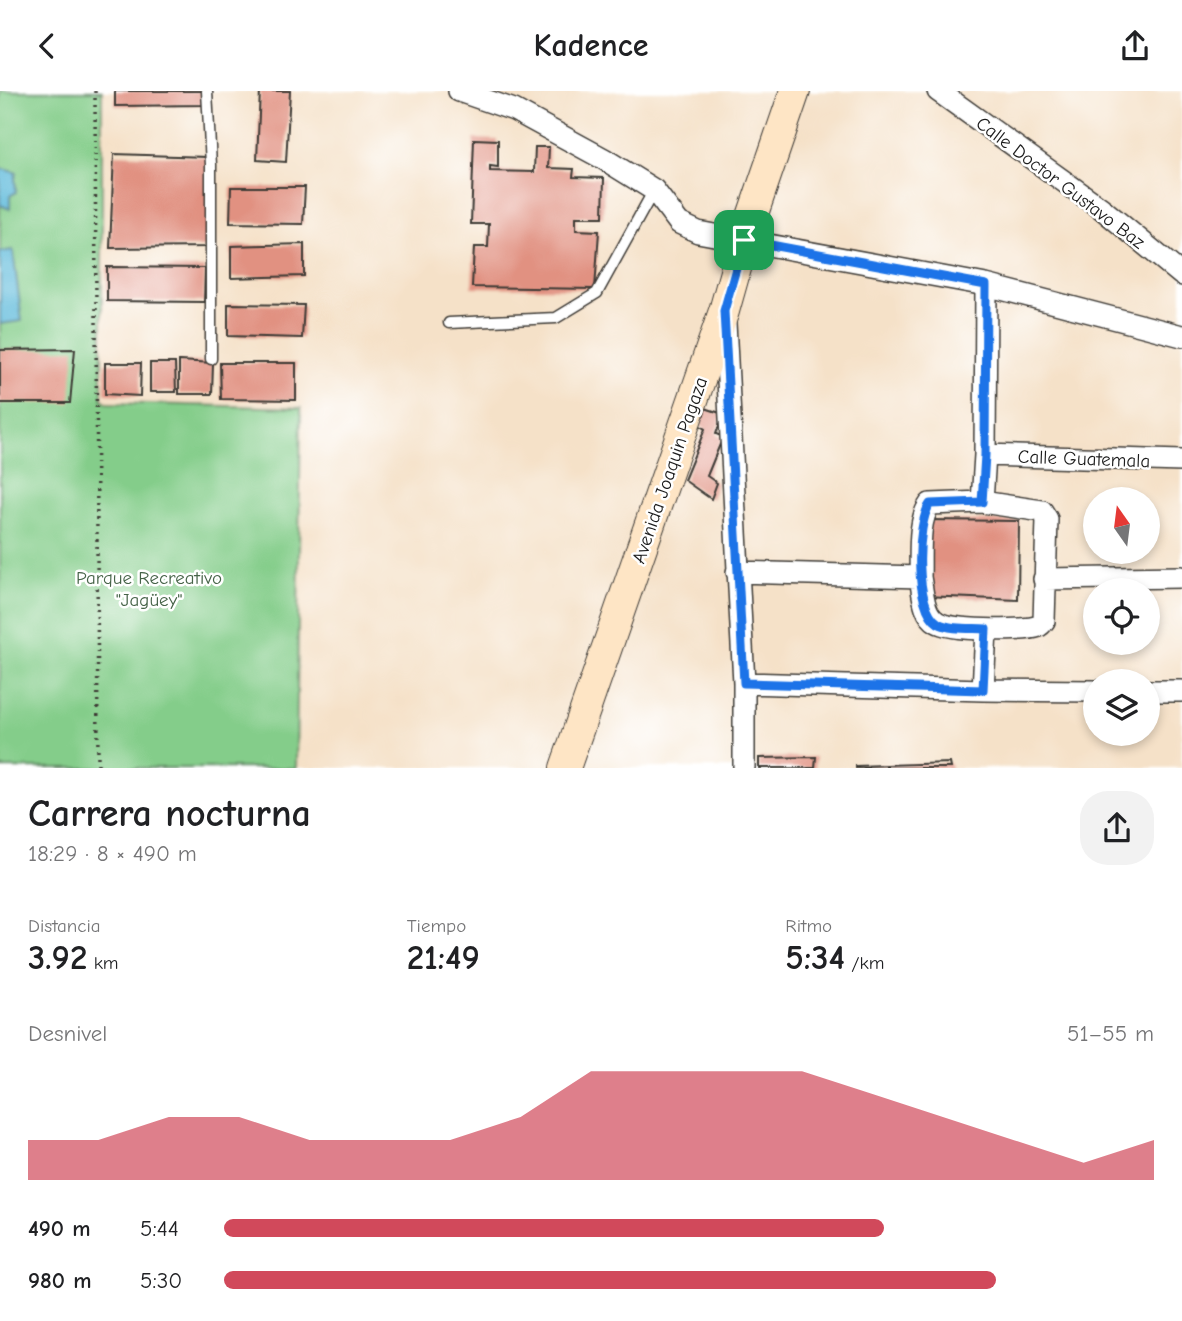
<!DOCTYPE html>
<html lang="es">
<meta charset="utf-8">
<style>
body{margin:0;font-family:"Comic Neue",sans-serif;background:#f2f2f2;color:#202124;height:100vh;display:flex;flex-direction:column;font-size:26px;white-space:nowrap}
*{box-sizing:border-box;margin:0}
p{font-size:23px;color:#757577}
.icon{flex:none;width:38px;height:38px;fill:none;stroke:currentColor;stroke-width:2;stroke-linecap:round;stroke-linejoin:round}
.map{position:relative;height:677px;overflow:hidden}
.sheet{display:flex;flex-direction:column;background:#fff;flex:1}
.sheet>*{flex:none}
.needle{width:46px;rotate:346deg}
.tools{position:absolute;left:1083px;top:396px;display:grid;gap:14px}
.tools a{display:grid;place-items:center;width:77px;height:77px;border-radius:50%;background:#fff;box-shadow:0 4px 10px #0003;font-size:35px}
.pin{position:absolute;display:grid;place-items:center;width:60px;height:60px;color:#fff;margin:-30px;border-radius:14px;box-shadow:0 4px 10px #0006}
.round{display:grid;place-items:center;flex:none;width:74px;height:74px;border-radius:28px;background:#f2f2f2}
.overview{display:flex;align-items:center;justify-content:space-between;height:119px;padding:0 28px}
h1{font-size:38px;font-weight:700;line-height:52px}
.stats{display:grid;grid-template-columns:repeat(3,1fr);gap:10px;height:119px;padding:7px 28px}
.stats div{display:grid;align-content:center}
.stats b{font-size:35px;font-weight:700}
.stats small{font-size:19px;font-weight:400}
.stats p{font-size:19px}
.chart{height:196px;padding:14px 28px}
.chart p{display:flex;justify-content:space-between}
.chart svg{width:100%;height:126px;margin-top:7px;fill:#d1495b;opacity:.7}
ul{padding:0 28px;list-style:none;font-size:23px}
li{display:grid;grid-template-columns:112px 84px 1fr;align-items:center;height:52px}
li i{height:18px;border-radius:9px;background:#d1495b}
header{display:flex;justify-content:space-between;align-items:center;height:91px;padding:0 28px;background:#fff;font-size:32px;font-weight:700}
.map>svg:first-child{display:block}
.green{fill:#84cd8a;stroke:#507453;stroke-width:2}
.water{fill:#5cb9da;stroke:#3c6a7b;stroke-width:2}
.building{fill:#e19181}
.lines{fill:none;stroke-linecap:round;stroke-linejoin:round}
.service-casing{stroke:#3d3a36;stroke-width:13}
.minor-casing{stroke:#3d3a36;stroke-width:24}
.secondary-casing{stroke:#3d3a36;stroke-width:32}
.path{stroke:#3d3a36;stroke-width:3.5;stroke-dasharray:2 5;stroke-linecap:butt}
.service{stroke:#fff;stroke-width:10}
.minor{stroke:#fff;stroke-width:21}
.secondary{stroke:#fee5c5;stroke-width:30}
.route-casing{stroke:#fff;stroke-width:14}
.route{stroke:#1a73e8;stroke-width:9}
.labels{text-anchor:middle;stroke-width:5;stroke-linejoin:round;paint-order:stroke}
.street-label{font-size:19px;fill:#1c1c1c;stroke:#fff}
.park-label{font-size:19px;fill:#466348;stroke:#fff}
</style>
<header><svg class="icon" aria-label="back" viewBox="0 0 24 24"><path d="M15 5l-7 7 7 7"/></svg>Kadence<svg class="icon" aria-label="share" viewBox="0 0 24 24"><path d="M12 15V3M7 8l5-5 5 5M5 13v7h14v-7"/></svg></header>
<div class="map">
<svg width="1182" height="677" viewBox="0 0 1182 677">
<rect width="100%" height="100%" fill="#fff"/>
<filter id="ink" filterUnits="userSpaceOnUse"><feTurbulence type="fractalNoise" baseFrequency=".0143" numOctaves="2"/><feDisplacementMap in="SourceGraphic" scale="14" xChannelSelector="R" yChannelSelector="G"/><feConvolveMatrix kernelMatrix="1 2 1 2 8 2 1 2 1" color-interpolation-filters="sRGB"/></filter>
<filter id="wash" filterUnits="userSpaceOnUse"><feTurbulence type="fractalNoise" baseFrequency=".00686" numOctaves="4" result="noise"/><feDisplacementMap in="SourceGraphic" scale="28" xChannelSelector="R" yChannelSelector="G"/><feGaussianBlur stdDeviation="1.57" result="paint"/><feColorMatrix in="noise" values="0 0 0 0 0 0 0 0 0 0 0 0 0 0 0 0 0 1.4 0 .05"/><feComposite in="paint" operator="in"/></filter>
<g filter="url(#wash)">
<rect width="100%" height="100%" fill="#f5e1c8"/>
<path class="green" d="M0 0H102V308L108 312 301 317 296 677H0Z"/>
<path class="water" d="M0 77 17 82 15 87 16 101 10 105V118L0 114Z
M13 159 22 230 0 233V161Z"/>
<g id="blocks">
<path class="building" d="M115 0H204V14L115 15Z
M260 0H290L286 71 257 69Z
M474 48 498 49V76L490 75V80L534 81 535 56H549L548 77 574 78 573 86 604 87 603 126H576V139L599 140 595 198 472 196 474 156H488L489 133H471Z
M114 63 207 66 210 156 110 157Z
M231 96H305L303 133 230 132Z
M304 153V185L231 187V155Z
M107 176 205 177 204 211 107 210Z
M228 213 304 214 302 247 228 245Z
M75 258 70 312H0V259Z
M179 270 213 272 212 303H179Z
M105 272H141L140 305 105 303Z
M150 272H175L176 301H150Z
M220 272H296V309L221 308Z
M705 317 723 323 716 343 723 346 707 385 717 392 711 408 684 389 705 338 699 334Z
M927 429 1019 430 1018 509 926 505Z
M816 666 815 677H759V667Z
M950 672 951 677H856V675Z"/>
</g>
</g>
<g filter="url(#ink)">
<use href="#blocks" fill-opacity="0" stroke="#3d3a36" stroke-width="2"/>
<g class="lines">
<defs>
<path id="service" d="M207 0 211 74V268
M449 232 556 227 597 202 654 99"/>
<path id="minor" d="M459 0 514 19 604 68 654 99 679 132 698 141 986 194 1182 245
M938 0 1101 117 1182 184
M725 232 744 592V677
M985 364 1182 370
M982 411 985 364 986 194
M737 481 920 486C923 501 923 523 937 531 951 540 1019 540 1036 536 1041 535 1041 533 1044 530L1047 428 1042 420 982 411 930 413C917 431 921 464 920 486
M1044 488 1182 486
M744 592 983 599 1096 600
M983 599 986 539
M1148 600H1182"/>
<path id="secondary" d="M565 677 724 220 744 149 795 0"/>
</defs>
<use href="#service" class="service-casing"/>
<use href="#minor" class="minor-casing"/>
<use href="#secondary" class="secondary-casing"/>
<path class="path" d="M95 0 98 677"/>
<use href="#service" class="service"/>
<use href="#minor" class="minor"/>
<use href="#secondary" class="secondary"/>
</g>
</g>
<g class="lines" filter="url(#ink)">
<defs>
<path id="route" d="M744 149 986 194 985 364 982 411 930 413C916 433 914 518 938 532 950 539 972 537 986 538L983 599 744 592 724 220Z"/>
</defs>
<use href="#route" class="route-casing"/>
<use href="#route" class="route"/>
</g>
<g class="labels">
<g class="street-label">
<text transform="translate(1061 91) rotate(37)" y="7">Calle Doctor Gustavo Baz</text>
<text transform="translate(1084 367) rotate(2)" y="7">Calle Guatemala</text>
<text transform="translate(669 379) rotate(-71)" y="7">Avenida Joaquin Pagaza</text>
</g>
<g class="park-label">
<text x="149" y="493">Parque Recreativo<tspan x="149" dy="22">"Jagüey"</tspan></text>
</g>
</g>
</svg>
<div class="tools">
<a><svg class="needle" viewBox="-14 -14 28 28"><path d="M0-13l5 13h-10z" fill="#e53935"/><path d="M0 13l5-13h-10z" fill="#757577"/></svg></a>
<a><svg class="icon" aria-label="locate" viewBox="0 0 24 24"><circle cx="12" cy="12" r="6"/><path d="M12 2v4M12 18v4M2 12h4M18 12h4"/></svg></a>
<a><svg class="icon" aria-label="layers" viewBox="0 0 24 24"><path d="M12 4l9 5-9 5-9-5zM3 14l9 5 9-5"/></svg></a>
</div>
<div class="pin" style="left:744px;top:149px;background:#1e9e55"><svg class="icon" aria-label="arrive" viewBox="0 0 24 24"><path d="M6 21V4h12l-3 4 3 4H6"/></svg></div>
</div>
<section class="sheet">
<div class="overview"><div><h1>Carrera nocturna</h1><p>18:29 · 8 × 490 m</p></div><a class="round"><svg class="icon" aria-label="share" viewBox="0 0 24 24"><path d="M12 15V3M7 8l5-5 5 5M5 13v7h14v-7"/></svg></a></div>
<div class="stats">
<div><p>Distancia</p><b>3.92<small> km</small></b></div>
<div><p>Tiempo</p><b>21:49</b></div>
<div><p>Ritmo</p><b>5:34<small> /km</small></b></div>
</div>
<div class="chart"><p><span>Desnivel</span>51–55 m</p>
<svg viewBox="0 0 160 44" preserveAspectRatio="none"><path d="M0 44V30L10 30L20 22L30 22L40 30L50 30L60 30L70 22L80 6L90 6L100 6L110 6L120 14L130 22L140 30L150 38L160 30V44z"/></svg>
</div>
<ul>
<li><b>490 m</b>5:44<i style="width:71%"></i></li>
<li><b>980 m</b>5:30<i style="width:83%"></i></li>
</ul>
</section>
